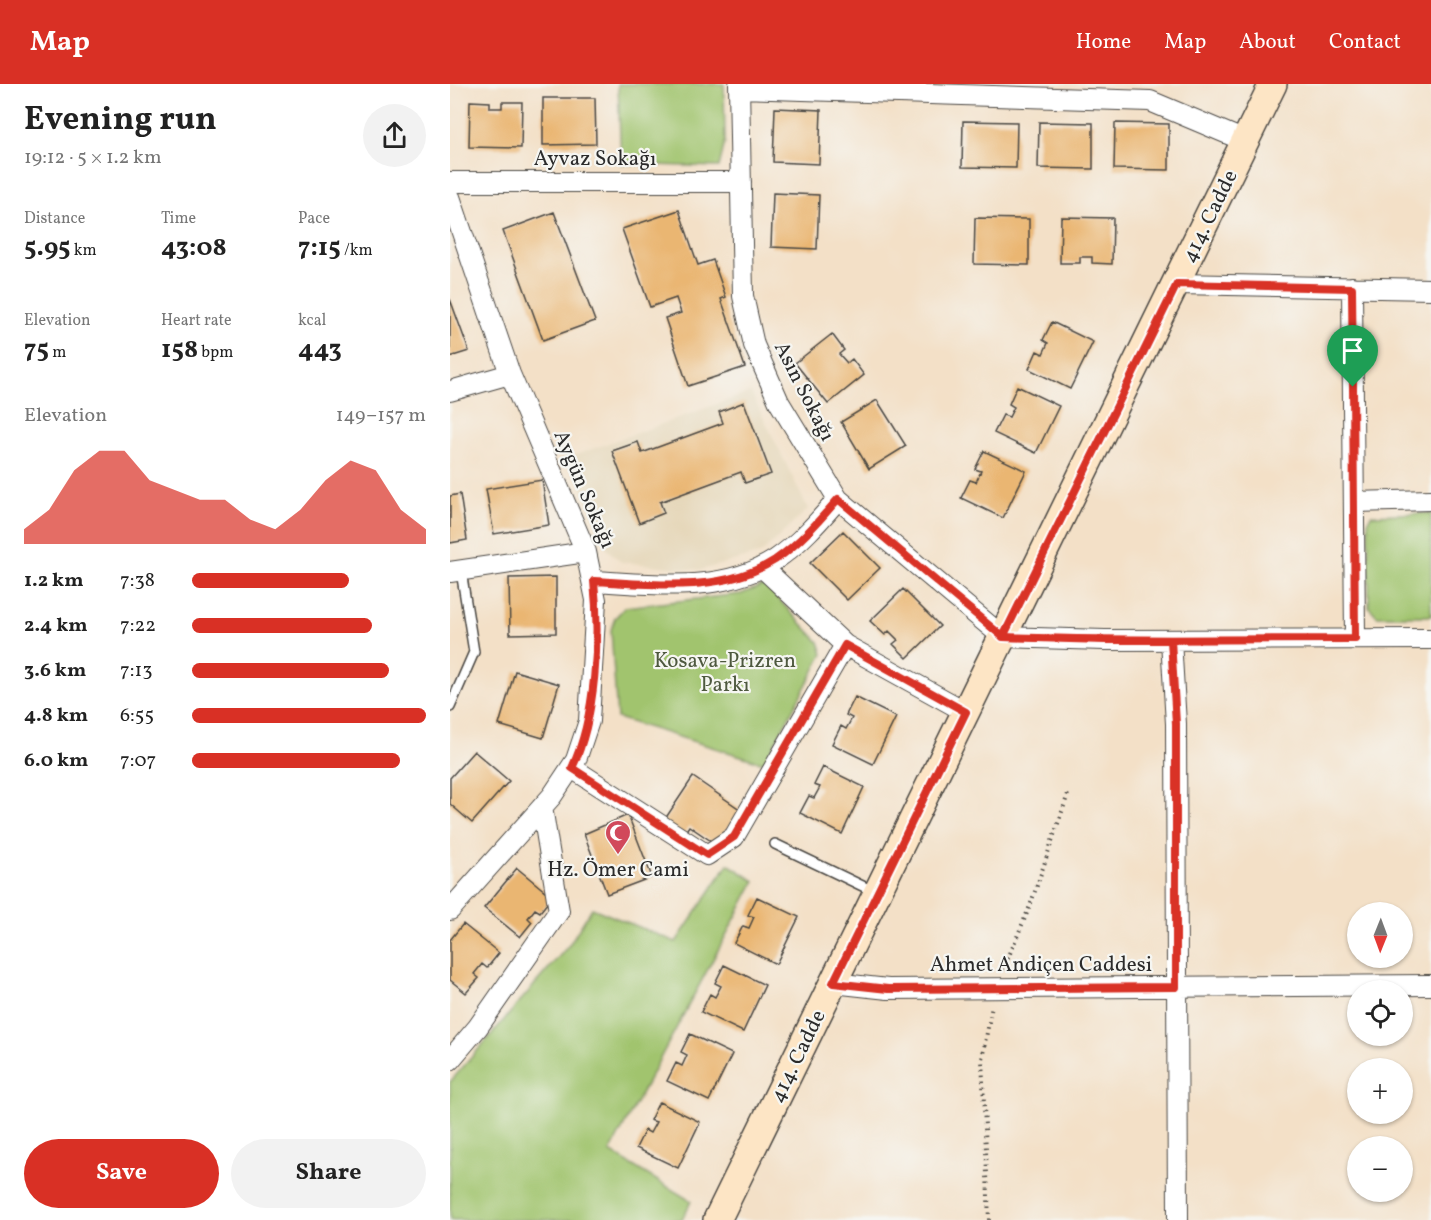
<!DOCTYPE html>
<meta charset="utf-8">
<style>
body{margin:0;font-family:Vollkorn,serif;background:#f2f2f2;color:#222;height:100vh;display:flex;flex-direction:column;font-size:22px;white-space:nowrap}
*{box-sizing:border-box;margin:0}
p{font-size:20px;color:#767676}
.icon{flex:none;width:33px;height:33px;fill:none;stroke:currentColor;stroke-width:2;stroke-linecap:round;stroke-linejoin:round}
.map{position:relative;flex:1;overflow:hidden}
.drawer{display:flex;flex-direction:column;background:#fff;width:450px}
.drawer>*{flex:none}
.needle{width:39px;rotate:181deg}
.fabs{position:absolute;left:897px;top:818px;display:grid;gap:12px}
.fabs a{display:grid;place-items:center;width:66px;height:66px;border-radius:50%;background:#fff;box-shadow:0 2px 4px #0004;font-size:30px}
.pin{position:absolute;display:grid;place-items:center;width:51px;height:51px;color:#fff;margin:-62px -26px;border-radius:50% 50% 50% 0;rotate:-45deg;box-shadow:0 0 6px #0007}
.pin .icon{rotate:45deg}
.round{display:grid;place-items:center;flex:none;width:63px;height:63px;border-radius:32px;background:#f2f2f2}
.head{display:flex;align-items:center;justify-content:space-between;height:102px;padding:0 24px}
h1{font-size:33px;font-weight:700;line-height:45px}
.stats{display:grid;grid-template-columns:repeat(3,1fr);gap:9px;height:102px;padding:6px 24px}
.stats div{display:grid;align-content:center}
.stats b{font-size:26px;font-weight:700}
.stats small{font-size:16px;font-weight:400}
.stats p{font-size:16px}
.chart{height:168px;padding:12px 24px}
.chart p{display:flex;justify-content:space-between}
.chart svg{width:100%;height:108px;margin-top:6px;fill:#d93025;opacity:.7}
.button{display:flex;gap:12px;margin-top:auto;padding:12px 24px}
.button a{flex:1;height:69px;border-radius:36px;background:#d93025;color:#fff;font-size:24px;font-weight:700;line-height:69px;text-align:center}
.button a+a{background:#f2f2f2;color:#222}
ul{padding:0 24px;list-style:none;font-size:20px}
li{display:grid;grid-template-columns:96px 72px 1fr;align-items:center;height:45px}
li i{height:15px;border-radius:8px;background:#d93025}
header{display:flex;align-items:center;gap:36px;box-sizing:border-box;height:84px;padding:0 30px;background:#d93025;color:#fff}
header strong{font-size:28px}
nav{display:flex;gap:33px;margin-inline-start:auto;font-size:21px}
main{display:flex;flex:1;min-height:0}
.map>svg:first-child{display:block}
.built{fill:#e5d6b7}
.green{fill:#a1c46e;stroke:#66784c;stroke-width:1.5}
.building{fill:#eab672}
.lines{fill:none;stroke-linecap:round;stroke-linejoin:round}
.lane-casing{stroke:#494642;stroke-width:12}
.street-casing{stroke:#494642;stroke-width:22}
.secondary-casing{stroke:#494642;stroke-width:30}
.path{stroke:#494642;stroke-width:4;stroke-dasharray:1.5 4.5;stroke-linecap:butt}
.lane{stroke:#fff;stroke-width:9}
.street{stroke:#fff;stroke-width:20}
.secondary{stroke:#fde5c5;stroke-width:27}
.route-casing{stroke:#fff;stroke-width:12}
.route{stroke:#d93025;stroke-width:8}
.labels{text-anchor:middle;stroke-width:4.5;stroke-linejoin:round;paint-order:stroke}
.street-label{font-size:21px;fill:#2b2b2b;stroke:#f6f6f2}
.park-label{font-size:21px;fill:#4e593f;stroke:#f6f6f2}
.poi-label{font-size:21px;fill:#2b2b2b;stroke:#f6f6f2}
</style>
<header>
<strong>Map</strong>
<nav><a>Home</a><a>Map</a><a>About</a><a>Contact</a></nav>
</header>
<main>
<section class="drawer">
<div class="head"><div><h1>Evening run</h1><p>19:12 · 5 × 1.2 km</p></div><a class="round"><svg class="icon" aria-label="share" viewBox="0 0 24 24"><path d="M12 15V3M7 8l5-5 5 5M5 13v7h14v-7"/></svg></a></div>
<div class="stats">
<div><p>Distance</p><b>5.95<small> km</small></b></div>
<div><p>Time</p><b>43:08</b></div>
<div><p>Pace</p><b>7:15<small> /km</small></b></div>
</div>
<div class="stats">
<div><p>Elevation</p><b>75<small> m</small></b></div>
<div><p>Heart rate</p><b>158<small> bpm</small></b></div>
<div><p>kcal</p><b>443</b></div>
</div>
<div class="chart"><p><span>Elevation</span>149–157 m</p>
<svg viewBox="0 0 160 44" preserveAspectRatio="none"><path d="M0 44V38L10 30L20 14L30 6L40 6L50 18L60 22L70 26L80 26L90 34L100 38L110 30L120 18L130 10L140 14L150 30L160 38V44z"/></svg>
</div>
<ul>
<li><b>1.2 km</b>7:38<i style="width:67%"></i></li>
<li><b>2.4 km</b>7:22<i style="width:77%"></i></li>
<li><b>3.6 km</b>7:13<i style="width:84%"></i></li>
<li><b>4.8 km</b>6:55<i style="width:100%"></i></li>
<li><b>6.0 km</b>7:07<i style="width:89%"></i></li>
</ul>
<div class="button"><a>Save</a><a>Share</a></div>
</section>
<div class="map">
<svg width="981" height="1136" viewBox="0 0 981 1136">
<rect width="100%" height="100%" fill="#f6f6f2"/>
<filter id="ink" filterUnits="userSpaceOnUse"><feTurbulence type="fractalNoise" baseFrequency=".0167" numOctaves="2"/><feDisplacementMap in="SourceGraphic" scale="12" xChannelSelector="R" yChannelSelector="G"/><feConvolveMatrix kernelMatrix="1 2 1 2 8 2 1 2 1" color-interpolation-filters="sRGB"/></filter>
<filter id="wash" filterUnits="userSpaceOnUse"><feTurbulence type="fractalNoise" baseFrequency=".008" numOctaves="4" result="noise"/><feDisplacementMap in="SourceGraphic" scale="24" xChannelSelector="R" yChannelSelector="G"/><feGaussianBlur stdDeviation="1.35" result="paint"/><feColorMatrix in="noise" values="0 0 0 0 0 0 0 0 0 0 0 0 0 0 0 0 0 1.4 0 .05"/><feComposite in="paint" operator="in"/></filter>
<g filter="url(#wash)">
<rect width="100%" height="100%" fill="#f3e0c7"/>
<path class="built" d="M301 308 358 425 312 469 251 486 171 478 157 465 120 373Z"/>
<path class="green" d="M168 0H274L275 58 269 83 171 80Z
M981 429V532H927L919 523 918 437 921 431Z
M315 501 369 558 373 570 314 679 167 634 161 546 165 534 175 523 291 510Z
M278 780 305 797 160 1068 241 1117 232 1136H0V998L119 861 142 824 226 858Z"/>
<g id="blocks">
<path class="building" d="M93 14H145L146 60 93 61Z
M20 17 40 18V24H52V18H72L71 64 19 63Z
M325 24 371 26 369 80 323 78Z
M513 37 567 38 566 84 512 83Z
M589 38 643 39V85L588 84Z
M665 39 719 40V86L664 85Z
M323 109 369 111 367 165 321 163Z
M229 126 248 181 263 176 276 213 271 215 295 283 238 302 215 234 231 229 226 214 200 223 172 145Z
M104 128 145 237 93 256 53 147Z
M611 133 663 134 662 180 642 179V173H630V179H610Z
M525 134 579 135V181L524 180Z
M0 215 19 267 0 273Z
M602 238 643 258 620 305 579 285 587 267 593 270 598 259 593 256Z
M382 250 394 266 389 270 397 279 402 275 414 291 378 320 345 279Z
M567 302 609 322 586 369 544 349 553 331 559 333 564 323 559 320Z
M427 316 456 362 419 385 391 338Z
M294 318 321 390 295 399 291 388 210 418 214 429 189 439 162 367 188 358 192 369 273 339 269 328Z
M534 367 576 387 553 434 511 414 520 396 526 398 531 387 525 385Z
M92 396 99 441 44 450 36 405Z
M10 410 17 456 0 459V412Z
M393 447 430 484 397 516 360 479Z
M106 493V549L60 550 59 494Z
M453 505 490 542 457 574 443 560 448 556 439 547 435 551 420 537Z
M65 587 109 600 93 654 49 641Z
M405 613 446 633 423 680 382 660 391 642 396 645 402 634 396 631Z
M24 667 59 697 22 739 0 720V694Z
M373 683 414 703 392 750 350 729 359 712 364 714 370 703 364 701Z
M243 693 291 726 267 761 239 742 233 751 213 738Z
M178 731 202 793 157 810 134 750Z
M67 784 102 813 90 828 85 825 78 834 82 838 70 853 34 824Z
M307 813 349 833 326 880 284 859 293 842 299 844 304 833 298 831Z
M13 840 49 869 37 884 32 880 24 890 29 894 16 909 0 896V856Z
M274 881 315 901 293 948 251 928 260 910 265 913 271 902 265 899Z
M240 950 282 970 259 1017 217 997 226 979 232 982 237 971 231 968Z
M209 1018 250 1038 228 1084 186 1064 195 1046 200 1049 206 1038 200 1036Z"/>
</g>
</g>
<g filter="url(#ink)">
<use href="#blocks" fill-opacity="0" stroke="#494642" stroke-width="1.5"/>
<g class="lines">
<defs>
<path id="lane" d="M0 623 24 568 11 487
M325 760 425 808"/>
<path id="street" d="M289 0 293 212 304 261 329 318 388 415 553 553 655 556 981 555
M290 4 700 17 795 57
M0 98H291
M0 113 60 290 136 468 146 516 139 637 126 676 102 712 0 826
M727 200 981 205
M902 203 905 555
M0 307 60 290
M904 418 981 416
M312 483 395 561 516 628
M0 488 136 468
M144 497C204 500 272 510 325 476 350 459 369 437 388 415
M721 556 726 640 728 1136
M122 684 257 771 284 753 395 561
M383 899 438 905 981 901
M0 976 28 943 109 827 92 723"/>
<path id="secondary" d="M267 1136 823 0"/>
</defs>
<use href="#lane" class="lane-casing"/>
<use href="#street" class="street-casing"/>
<use href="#secondary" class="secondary-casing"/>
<path class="path" d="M553 886 580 822 619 707
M539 1136 532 975 542 922"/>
<use href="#lane" class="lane"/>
<use href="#street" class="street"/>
<use href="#secondary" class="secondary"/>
</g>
</g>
<g class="lines" filter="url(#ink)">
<defs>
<path id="route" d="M903 303 905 555 655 556 553 553 388 415C369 437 350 459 325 476 272 510 204 500 144 497 150 553 146 634 122 684L257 771 284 753 395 561 516 628 383 899 438 905 726 903V640L721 556C665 556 609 555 553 553L727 200 902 204 903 303"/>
</defs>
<use href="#route" class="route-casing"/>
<use href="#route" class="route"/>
</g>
<defs>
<symbol id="mosque-pin" viewBox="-11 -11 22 30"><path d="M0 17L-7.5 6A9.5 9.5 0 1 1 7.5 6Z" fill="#d1495b" stroke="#f6f6f2"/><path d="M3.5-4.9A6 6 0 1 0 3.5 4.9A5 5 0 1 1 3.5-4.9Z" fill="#fff"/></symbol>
</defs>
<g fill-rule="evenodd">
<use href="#mosque-pin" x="153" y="734" width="30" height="40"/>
</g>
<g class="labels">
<g class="street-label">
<text x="145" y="81">Ayvaz Sokağı</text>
<text transform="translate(759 132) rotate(-64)" y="7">414. Cadde</text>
<text transform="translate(355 307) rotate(63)" y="7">Asın Sokağı</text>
<text transform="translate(135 405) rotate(67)" y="7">Aygün Sokağı</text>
<text x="591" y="887">Ahmet Andiçen Caddesi</text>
<text transform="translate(347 972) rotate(-64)" y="7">414. Cadde</text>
</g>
<g class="park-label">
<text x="275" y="583">Kosava-Prizren<tspan x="275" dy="24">Parkı</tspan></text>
</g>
<g class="poi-label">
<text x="168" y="792">Hz. Ömer Cami</text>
</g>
</g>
</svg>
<div class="fabs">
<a><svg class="needle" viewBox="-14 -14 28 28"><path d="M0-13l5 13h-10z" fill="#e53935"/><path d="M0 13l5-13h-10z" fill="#767676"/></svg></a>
<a><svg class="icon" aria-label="locate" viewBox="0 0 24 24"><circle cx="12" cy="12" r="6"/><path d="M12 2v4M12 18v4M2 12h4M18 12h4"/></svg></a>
<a>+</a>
<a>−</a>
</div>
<div class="pin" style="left:903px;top:303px;background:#1e9e55"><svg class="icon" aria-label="arrive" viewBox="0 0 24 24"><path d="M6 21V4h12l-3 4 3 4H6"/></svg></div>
</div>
</main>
